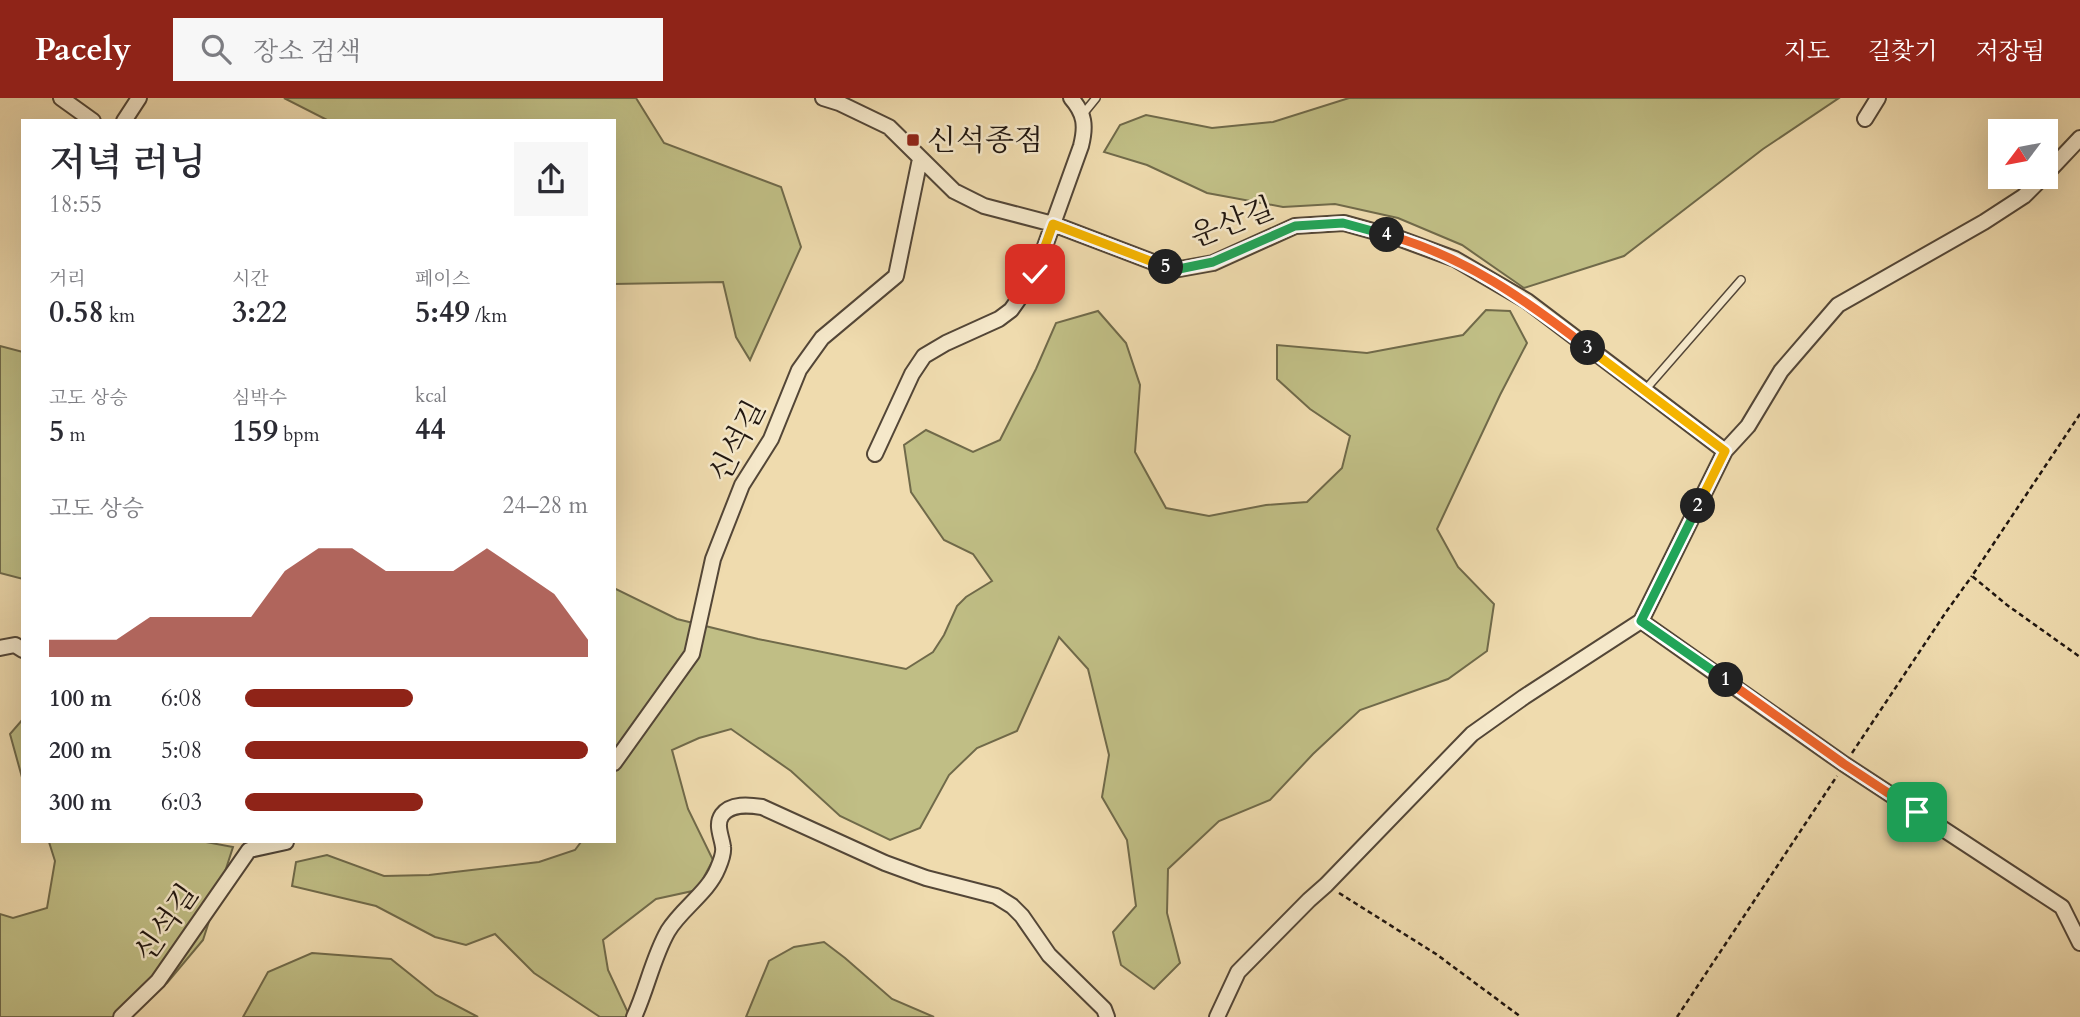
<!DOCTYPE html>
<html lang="ko">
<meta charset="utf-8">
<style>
body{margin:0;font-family:Cardo,"Noto Serif KR",serif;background:#f7f7f7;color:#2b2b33;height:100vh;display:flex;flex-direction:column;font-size:26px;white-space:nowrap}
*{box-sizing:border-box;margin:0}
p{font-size:23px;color:#7c7c81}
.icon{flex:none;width:38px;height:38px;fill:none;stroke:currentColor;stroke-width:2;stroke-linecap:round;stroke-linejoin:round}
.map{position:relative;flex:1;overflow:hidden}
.details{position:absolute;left:21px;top:21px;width:595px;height:724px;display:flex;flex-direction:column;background:#fff;border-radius:0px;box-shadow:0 7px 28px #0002}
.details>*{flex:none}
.needle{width:46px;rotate:238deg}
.fabs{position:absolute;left:1988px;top:21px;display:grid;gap:14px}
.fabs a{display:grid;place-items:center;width:70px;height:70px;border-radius:0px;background:#fff;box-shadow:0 7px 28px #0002;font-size:35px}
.pin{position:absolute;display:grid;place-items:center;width:60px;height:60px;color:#fff;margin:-30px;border-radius:14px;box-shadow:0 4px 10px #0006}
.km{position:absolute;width:35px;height:35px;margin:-18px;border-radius:50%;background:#222;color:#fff;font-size:19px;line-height:35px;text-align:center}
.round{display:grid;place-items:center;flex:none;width:74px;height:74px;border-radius:0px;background:#f7f7f7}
.head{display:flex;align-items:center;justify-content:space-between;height:119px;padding:0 28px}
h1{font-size:38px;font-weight:600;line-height:52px}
.stats{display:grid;grid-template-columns:repeat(3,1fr);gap:10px;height:119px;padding:7px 28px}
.stats div{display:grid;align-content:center}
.stats b{font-size:30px;font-weight:600}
.stats small{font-size:19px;font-weight:400}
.stats p{font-size:19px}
.chart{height:196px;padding:14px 28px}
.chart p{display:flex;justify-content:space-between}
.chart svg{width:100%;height:126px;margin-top:7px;fill:#8f2418;opacity:.7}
ul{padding:0 28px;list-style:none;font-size:23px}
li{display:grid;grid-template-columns:112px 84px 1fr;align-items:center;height:52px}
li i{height:18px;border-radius:9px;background:#8f2418}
header{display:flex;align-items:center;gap:42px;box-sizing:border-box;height:98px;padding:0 35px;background:#8f2418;color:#fff}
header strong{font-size:33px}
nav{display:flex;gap:38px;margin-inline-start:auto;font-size:24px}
.search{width:490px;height:63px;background:#f7f7f7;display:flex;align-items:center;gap:18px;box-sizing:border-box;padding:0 24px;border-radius:0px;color:#7c7c81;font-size:26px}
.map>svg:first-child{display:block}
.green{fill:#c0be85;stroke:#706a4a;stroke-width:2}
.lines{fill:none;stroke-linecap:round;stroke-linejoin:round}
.lane-casing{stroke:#534637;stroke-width:10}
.street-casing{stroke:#534637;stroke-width:18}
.path{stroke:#1f150f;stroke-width:2.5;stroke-dasharray:5 3.5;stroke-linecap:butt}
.lane{stroke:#f5e8ca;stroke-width:7}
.street{stroke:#f5e8ca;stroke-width:14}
.split-1-casing{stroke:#fff;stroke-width:14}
.split-2-casing{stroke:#fff;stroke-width:14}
.split-3-casing{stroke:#fff;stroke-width:14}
.split-4-casing{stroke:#fff;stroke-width:14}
.split-5-casing{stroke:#fff;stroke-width:14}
.split-6-casing{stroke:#fff;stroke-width:14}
.split-1{stroke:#f0652b;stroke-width:9}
.split-2{stroke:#22a559;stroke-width:9}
.split-3{stroke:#f5b400;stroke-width:9}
.split-4{stroke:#f0652b;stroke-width:9}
.split-5{stroke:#22a559;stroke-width:9}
.split-6{stroke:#f5b400;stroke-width:9}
.poi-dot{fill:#8f2418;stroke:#f5e8ca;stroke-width:2.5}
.labels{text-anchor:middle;stroke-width:5;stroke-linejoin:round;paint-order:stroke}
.poi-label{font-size:30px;fill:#1f150f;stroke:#f5e8ca;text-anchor:start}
.street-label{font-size:30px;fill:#1f150f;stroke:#f5e8ca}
</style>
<header>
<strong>Pacely</strong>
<div class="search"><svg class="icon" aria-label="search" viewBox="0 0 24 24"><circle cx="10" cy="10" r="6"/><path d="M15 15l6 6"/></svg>장소 검색</div>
<nav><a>지도</a><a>길찾기</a><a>저장됨</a></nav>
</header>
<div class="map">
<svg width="2080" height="919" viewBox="0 0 2080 919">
<rect width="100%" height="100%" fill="#efdbae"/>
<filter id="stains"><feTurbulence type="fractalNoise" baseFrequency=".00286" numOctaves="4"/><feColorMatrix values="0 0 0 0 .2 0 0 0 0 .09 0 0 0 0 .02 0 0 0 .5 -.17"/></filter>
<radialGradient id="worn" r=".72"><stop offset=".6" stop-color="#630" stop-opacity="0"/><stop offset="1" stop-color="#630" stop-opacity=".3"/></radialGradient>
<path class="green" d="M284 0H636L664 45 781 89 801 149 750 262 736 239 723 184 614 186V23H329Z
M1349 0H1839L1763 51 1624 158 1524 190 1462 147 1398 120 1335 106 1283 109 1207 95 1147 67 1104 54 1120 27 1146 17 1212 30 1273 24Z
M1486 212 1510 213 1527 245 1500 297 1437 431 1458 469 1494 506 1487 553 1448 581 1360 612 1313 656 1270 702 1219 723 1168 771 1167 815 1180 865 1154 891 1121 867 1113 834 1136 808 1127 742 1102 699 1109 657 1088 571 1059 539 1017 633 977 650 949 677 920 730 890 742 840 718 791 673 731 631 699 640 672 652 688 711 713 762 697 792 656 801 603 842 608 872 630 919H600L534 875 495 836 466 847 435 839 376 808 292 788 296 764 327 757 384 778 429 777 539 764 575 752 581 744H614V490L677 521 758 541 906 571 933 554 944 537 957 508 966 499 992 483 973 456 944 442 911 394 904 347 926 332 973 354 1000 342 1036 271 1056 225 1098 213 1126 245 1140 287 1135 354 1166 410 1209 418 1266 407 1307 404 1342 370 1350 338 1310 311 1277 281V247L1367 255 1463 237Z
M0 248 23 254V481L0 475Z
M23 621V683L10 636Z
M49 744H206L233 749 203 842 167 885 119 919H0V816L13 820 47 810 55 763Z
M824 844 845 860 892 901 934 919H746L769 863 794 849Z
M312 855 391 861 436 897 478 919H243L268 874Z"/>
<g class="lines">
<defs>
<path id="lane" d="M1083 16 1096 0
M1645 292 1741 182"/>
<path id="street" d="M61 0 93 23
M823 0 839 5 889 29 954 93 984 108 1053 126 1174 172 1213 165 1295 128 1344 125 1398 140 1455 161 1527 203 1725 353
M1865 21 1878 0
M124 23 139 0
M2046 76 2080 40
M2043 79 2024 98 1984 124 1838 207 1781 273 1748 328 1725 353 1641 523 1844 666 2062 809 2080 845
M875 356 912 276 924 258 946 245 999 221 1011 212 1023 195 1035 176 1081 48C1086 28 1085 16 1071 0
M0 550 15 547 23 552
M614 665 692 556 713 461 742 387 771 341 799 272 822 240 896 178 920 61
M121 919 158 883 249 752 286 744
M634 919C647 891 653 859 668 833 682 810 708 795 718 770 721 763 724 755 723 749 722 739 715 727 722 717 731 705 749 707 762 709L885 765 926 780 996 798 1012 808 1022 818 1049 857 1104 911 1107 919
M1217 919 1238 874 1309 802 1326 787 1472 636 1524 599 1641 523"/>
</defs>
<use href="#lane" class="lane-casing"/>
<use href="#street" class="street-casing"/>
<path class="path" d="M2080 316 1972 478 2007 507 2080 559
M1852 655 1946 514 1972 478
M1339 795 1436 856 1521 919
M1677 919 1837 678"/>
<use href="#lane" class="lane"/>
<use href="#street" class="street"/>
</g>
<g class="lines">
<defs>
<path id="split-1" d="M1726 582 1844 666 1917 714"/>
<path id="split-2" d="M1698 408 1641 523 1726 582"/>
<path id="split-3" d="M1588 250 1725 353 1698 408"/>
<path id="split-4" d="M1387 137C1463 157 1527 203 1588 250"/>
<path id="split-5" d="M1166 169 1174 172 1213 164 1295 128 1343 125 1387 137"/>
<path id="split-6" d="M1035 176 1053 126 1166 169"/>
</defs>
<use href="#split-1" class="split-1-casing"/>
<use href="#split-2" class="split-2-casing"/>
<use href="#split-3" class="split-3-casing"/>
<use href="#split-4" class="split-4-casing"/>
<use href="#split-5" class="split-5-casing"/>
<use href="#split-6" class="split-6-casing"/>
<use href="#split-1" class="split-1"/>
<use href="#split-2" class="split-2"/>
<use href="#split-3" class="split-3"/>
<use href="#split-4" class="split-4"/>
<use href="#split-5" class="split-5"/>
<use href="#split-6" class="split-6"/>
</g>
<rect class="poi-dot" x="906" y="35" width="14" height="14" rx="3.5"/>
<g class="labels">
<g class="poi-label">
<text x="927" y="52">신석종점</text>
</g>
<g class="street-label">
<text transform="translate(1232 124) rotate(-21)" y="10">운산길</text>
<text transform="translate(737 343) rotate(-63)" y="10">신석길</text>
<text transform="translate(166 825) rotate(-55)" y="10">신석길</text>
</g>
</g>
<rect width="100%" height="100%" filter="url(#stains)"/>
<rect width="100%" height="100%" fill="url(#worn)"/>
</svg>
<div class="fabs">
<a><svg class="needle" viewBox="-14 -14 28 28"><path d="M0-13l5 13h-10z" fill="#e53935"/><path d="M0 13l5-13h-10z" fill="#7c7c81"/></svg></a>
</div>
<div class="pin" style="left:1917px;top:714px;background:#1e9e55"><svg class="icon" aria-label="arrive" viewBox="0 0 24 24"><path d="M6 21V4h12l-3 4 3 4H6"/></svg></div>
<div class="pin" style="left:1035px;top:176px;background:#d93025"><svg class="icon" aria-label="check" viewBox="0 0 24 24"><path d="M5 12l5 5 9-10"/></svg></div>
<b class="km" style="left:1726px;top:582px">1</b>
<b class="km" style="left:1698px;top:408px">2</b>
<b class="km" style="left:1588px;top:250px">3</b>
<b class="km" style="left:1387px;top:137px">4</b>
<b class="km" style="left:1166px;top:169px">5</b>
<section class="details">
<div class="head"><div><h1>저녁 러닝</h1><p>18:55</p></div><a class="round"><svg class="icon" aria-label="share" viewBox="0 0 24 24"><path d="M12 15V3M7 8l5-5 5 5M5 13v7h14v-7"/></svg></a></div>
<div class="stats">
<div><p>거리</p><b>0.58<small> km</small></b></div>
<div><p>시간</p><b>3:22</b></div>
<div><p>페이스</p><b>5:49<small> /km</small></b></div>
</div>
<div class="stats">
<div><p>고도 상승</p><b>5<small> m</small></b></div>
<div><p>심박수</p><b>159<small> bpm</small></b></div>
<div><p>kcal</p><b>44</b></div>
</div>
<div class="chart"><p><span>고도 상승</span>24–28 m</p>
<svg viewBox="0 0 160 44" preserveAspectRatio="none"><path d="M0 44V38L10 38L20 38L30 30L40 30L50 30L60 30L70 14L80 6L90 6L100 14L110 14L120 14L130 6L140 14L150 22L160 38V44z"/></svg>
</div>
<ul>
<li><b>100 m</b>6:08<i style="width:49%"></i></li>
<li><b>200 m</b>5:08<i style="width:100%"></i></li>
<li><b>300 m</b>6:03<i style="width:52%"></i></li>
</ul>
</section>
</div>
